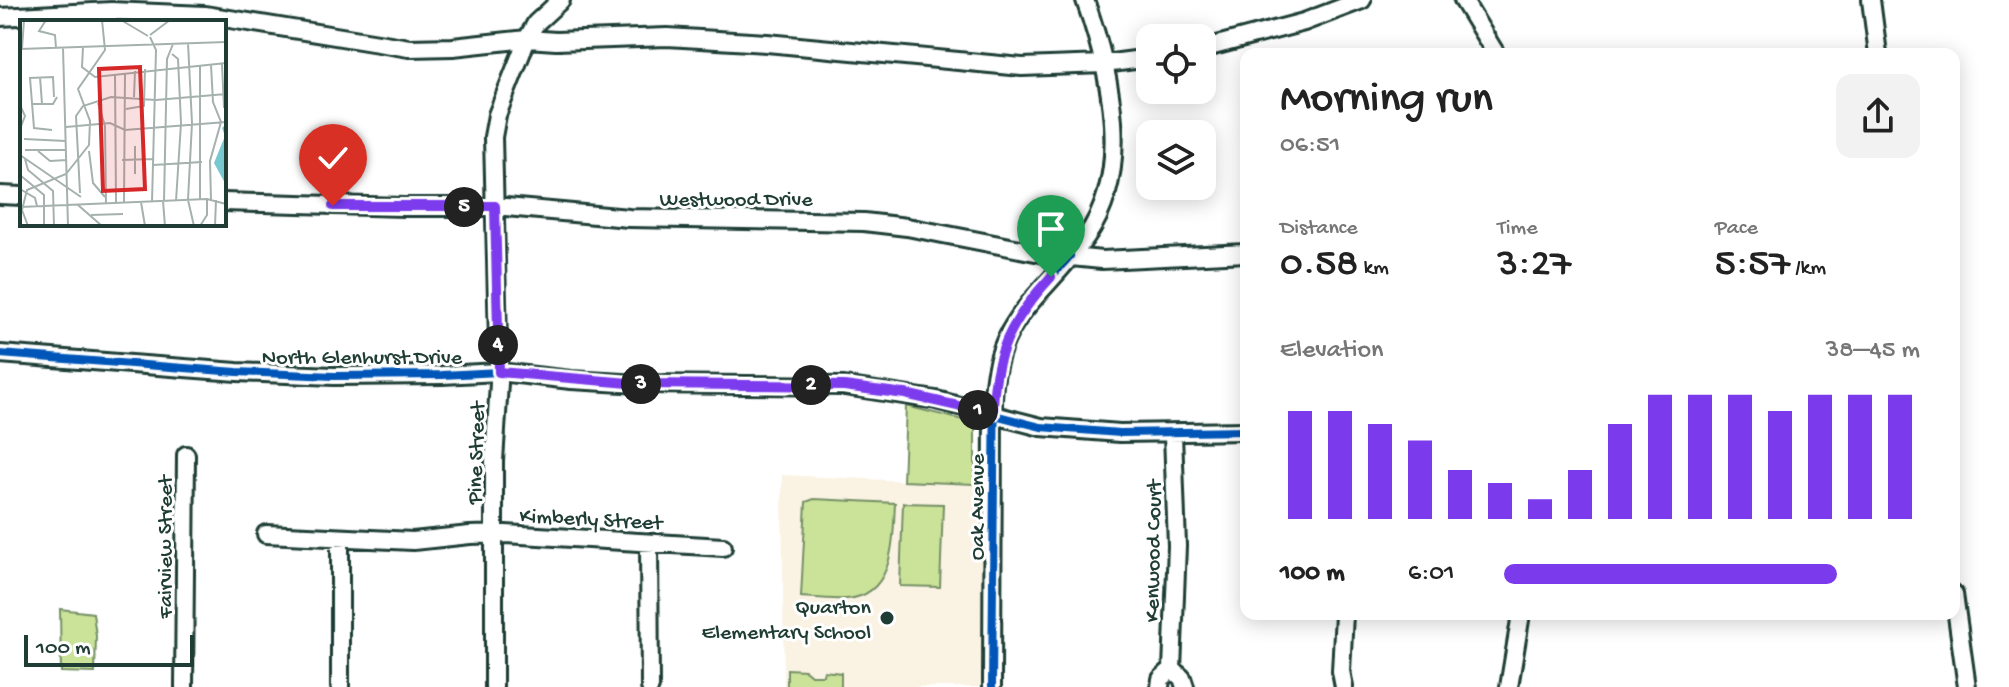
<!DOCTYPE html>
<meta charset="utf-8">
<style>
body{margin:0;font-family:"Gochi Hand",sans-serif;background:#f2f2f2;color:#222;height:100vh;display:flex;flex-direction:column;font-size:30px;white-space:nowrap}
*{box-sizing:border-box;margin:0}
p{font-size:26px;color:#767676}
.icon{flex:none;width:44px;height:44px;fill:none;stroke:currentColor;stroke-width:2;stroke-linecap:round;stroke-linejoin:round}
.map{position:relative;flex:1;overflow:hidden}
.sheet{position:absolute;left:1240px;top:48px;width:720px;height:572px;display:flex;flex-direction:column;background:#fff;border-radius:16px;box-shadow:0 4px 20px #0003}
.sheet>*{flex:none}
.buttons{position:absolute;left:1136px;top:24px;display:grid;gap:16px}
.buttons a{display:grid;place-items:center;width:80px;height:80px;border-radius:16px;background:#fff;box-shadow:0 4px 20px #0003;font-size:40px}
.scale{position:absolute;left:24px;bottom:20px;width:170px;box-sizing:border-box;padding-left:8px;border:4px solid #1f3d34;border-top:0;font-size:22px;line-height:28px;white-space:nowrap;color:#1f3d34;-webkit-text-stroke:6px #fff;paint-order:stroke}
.pin{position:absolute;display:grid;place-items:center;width:68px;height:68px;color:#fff;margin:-82px -34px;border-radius:50% 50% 50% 0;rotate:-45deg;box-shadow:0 0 8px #0007}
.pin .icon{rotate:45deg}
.km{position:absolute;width:40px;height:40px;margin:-20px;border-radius:50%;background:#222;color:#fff;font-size:22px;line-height:40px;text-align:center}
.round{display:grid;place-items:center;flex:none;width:84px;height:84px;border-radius:16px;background:#f2f2f2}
.head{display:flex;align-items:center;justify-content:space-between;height:136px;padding:0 40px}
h1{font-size:44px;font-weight:600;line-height:60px}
.stats{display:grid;grid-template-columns:repeat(3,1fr);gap:12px;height:136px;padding:8px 40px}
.stats div{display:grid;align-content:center}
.stats b{font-size:40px;font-weight:600}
.stats small{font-size:22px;font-weight:400}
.stats p{font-size:22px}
.chart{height:224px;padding:16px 40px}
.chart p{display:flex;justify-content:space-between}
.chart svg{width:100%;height:144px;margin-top:8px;stroke:#7c3aed;stroke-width:6}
ul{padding:0 40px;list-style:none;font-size:26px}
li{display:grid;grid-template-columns:128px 96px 1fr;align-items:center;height:60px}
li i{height:20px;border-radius:10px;background:#7c3aed}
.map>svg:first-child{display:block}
.built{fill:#faf2e3}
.green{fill:#cbe399;stroke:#759066;stroke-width:2}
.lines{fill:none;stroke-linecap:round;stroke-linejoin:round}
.minor-casing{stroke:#1f3d34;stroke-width:22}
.minor{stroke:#fff;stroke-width:16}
.cycleway-casing{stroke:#fff;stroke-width:13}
.cycleway{stroke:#0057b8;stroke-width:8}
.route-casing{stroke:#fff;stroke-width:16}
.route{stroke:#7c3aed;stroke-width:10}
.poi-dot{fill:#1f3d34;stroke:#fff;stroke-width:3}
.labels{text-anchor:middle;stroke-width:6;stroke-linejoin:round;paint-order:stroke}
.street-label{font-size:22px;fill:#1f3d34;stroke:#fff}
.poi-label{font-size:22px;fill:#1f3d34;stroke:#fff;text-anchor:end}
.inset-road{fill:none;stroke:#a5b1ae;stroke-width:2}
.view{fill:#d62828;fill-opacity:0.15;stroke:#d62828;stroke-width:4}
.inset-edge{fill:none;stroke:#1f3d34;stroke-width:4}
</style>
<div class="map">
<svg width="2009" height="687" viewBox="0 0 2009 687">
<rect width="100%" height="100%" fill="#fff"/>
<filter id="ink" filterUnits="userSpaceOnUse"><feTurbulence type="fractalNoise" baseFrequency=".0125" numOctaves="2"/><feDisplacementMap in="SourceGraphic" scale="16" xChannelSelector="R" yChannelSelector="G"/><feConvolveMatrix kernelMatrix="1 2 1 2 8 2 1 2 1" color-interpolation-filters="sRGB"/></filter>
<g filter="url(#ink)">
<path class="built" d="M782 475 991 485V687H784Z"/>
<path class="green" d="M906 406 975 423V484L903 481Z
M814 499 895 503C893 538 895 596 846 599 832 600 816 598 801 597L806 502Z
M903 503 943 504 940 587 900 586Z
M60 609 93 613 96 636 95 673 61 672Z
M787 669 805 670 811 675H823L824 671 841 673V687H787Z"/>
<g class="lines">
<defs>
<path id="minor" d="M1463 0 1496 54
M1871 0 1878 54
M0 17 111 11 205 15 409 48 453 47 527 39 556 41 667 37 767 43 1022 67 1104 64 1150 58
M1202 49 1304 22 1362 0
M0 195 22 196
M224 202 404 207H506L629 218 864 222 907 227 1051 255 1102 260 1246 253
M0 354 237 372 334 376 442 375 499 372 571 380 641 384 844 386 936 400 1041 427 1120 433 1246 431
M266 534 413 541 470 535 505 534 723 547
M649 543 650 687
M1954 594 1967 687
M1344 614 1341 671 1344 687
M1172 669 1182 678 1185 687
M184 687 186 455
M340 687V538
M494 687V461L499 383 493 137 497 115 527 39 536 23 561 0
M992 687 993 403C994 317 1043 298 1086 237 1134 170 1110 71 1085 0
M1160 687 1161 679 1172 669 1177 546 1173 434
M1509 687 1521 614"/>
</defs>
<use href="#minor" class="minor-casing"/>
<use href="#minor" class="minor"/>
<defs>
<path id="cycleway" d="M0 354 237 372 334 376 442 375 499 372 571 380 641 384 844 386 936 400 1041 427 1120 433 1246 431
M992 687 995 375C1004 326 1038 292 1070 256"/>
</defs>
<use href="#cycleway" class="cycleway-casing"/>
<use href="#cycleway" class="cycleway"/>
</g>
</g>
<g class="lines" filter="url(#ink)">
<defs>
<path id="route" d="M333 206H495L499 372 641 384 844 386 905 394 993 414C993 355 1011 320 1051 277"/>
</defs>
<use href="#route" class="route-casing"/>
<use href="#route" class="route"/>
</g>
<circle class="poi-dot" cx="887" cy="618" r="8"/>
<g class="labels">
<g class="street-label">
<text x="736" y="205">Westwood Drive</text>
<text x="362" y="363">North Glenhurst Drive</text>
<text transform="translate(474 453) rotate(-88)" y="8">Pine Street</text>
<text transform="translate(975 507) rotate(-90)" y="8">Oak Avenue</text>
<text transform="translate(591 517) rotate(3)" y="8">Kimberly Street</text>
<text transform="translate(163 547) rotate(-90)" y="8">Fairview Street</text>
<text transform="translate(1151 551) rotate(-89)" y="8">Kenwood Court</text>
</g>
<g class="poi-label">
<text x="871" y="613">Quarton<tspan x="871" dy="25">Elementary School</tspan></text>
</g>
</g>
<g transform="translate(20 20)">
<rect width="206" height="206" fill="#fff"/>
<path d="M206 104 204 109 206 113V165L194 143 205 116 202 108Z" fill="#78c8d0"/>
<path class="inset-road" d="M26 0 19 11 35 15 36 28M101 0 128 16M130 15 150 0M130 17 136 30 132 182M168 23 172 103 168 180 174 206M63 27 62 47 75 57 206 43M43 28 48 206M0 29 206 22M2 29 4 0M152 34 158 39 161 103 156 181M202 44 204 88M191 45 193 82 201 102 190 141 191 180M180 46V180M95 54 96 183M20 57 22 84M114 77 115 51M78 83 85 106 86 184M12 84H33L37 77M0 85 5 96 0 109M106 89 124 86 125 49M46 107 90 103 105 110 206 102M32 110 14 108 10 58 33 57 34 77M4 119 46 121M115 126V154M5 130H46M18 131 30 141 47 140M69 131 73 163 85 177M0 135 61 177M5 139 8 150 33 171 34 206M102 140 133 139M133 145 182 142M0 155 24 175V206M0 169 15 178 17 186M60 173 56 96 63 86 91 77 136 80 206 74M143 181 145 206M144 181 147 39 153 24M121 182 125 206M104 183 105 53M58 185 82 206M0 187 187 179 206 184M71 195 103 194M8 206 2 190 7 170 46 154 69 125 70 101 58 69 85 30 82 0M180 206 187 195V179M195 206 196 180"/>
<path class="view" d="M120 47 125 169 83 171 79 49Z"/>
<rect width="206" height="206" class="inset-edge"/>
</g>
</svg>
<div class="buttons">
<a><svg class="icon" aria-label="locate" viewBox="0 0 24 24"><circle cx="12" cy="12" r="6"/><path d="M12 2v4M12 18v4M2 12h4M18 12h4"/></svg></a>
<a><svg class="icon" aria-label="layers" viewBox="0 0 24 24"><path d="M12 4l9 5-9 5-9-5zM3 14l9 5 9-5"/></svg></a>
</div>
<div class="scale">100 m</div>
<div class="pin" style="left:1051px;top:277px;background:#1e9e55"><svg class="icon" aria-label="arrive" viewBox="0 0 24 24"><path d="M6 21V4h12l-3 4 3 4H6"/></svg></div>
<div class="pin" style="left:333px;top:206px;background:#d93025"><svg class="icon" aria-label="check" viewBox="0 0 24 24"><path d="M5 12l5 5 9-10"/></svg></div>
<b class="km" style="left:978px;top:410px">1</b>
<b class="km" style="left:811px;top:385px">2</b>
<b class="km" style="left:641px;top:384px">3</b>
<b class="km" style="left:498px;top:345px">4</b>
<b class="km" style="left:464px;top:207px">5</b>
<section class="sheet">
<div class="head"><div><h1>Morning run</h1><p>06:51</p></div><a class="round"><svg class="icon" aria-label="share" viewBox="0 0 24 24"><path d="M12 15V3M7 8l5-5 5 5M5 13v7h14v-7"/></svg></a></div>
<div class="stats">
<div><p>Distance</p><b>0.58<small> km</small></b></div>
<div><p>Time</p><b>3:27</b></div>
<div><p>Pace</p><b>5:57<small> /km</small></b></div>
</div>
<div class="chart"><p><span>Elevation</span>38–45 m</p>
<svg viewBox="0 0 160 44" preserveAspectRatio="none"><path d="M5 44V11M15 44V11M25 44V15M35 44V20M45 44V29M55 44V33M65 44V38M75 44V29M85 44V15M95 44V6M105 44V6M115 44V6M125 44V11M135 44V6M145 44V6M155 44V6"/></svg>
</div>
<ul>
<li><b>100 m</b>6:01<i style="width:80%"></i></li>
</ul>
</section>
</div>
